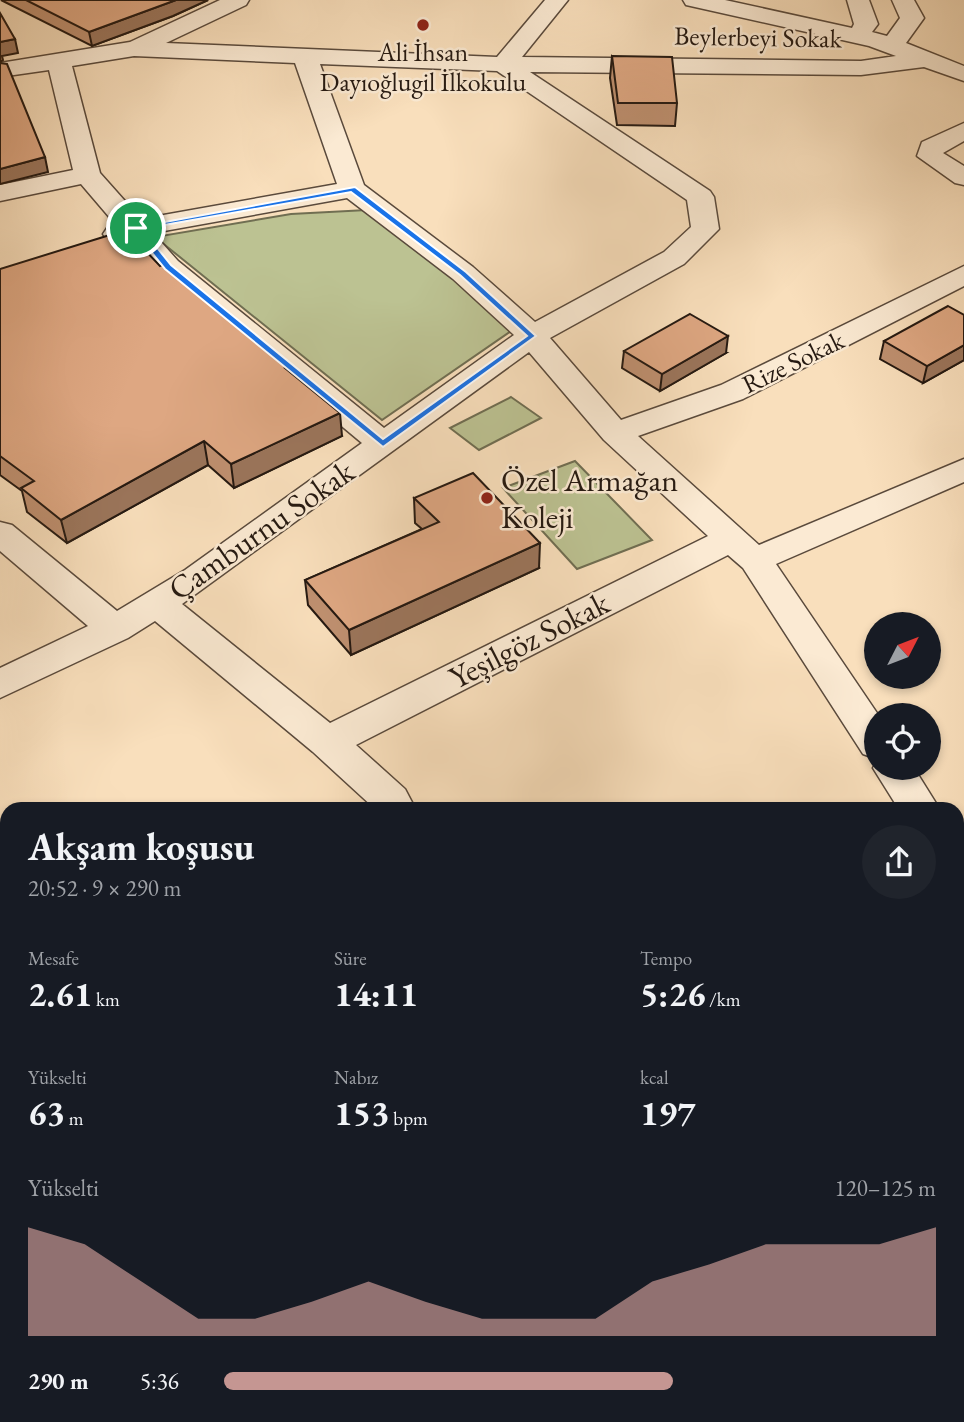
<!DOCTYPE html>
<html lang="tr">
<meta charset="utf-8">
<style>
body{margin:0;font-family:"EB Garamond",serif;background:#20242c;color:#f1f3f6;height:100vh;display:flex;flex-direction:column;font-size:26px;white-space:nowrap}
*{box-sizing:border-box;margin:0}
p{font-size:23px;color:#9ea1a6}
.icon{flex:none;width:38px;height:38px;fill:none;stroke:currentColor;stroke-width:2;stroke-linecap:round;stroke-linejoin:round}
.map{position:relative;flex:1;overflow:hidden}
.side{position:absolute;left:0px;top:802px;width:964px;height:621px;display:flex;flex-direction:column;background:#171b24;border-radius:21px 21px 0 0;box-shadow:0 4px 10px #0003}
.side>*{flex:none}
.needle{width:46px;rotate:48deg}
.buttons{position:absolute;left:864px;top:612px;display:grid;gap:14px}
.buttons a{display:grid;place-items:center;width:77px;height:77px;border-radius:50%;background:#171b24;box-shadow:0 4px 10px #0003;font-size:35px}
.pin{position:absolute;display:grid;place-items:center;width:60px;height:60px;color:#fff;margin:-30px;border:4px solid #fff;border-radius:50%;box-shadow:0 2px 7px #0007}
.round{display:grid;place-items:center;flex:none;width:74px;height:74px;border-radius:37px;background:#20242c}
.headline{display:flex;align-items:center;justify-content:space-between;height:119px;padding:0 28px}
h1{font-size:38px;font-weight:700;line-height:52px}
.metrics{display:grid;grid-template-columns:repeat(3,1fr);gap:10px;height:119px;padding:7px 28px}
.metrics div{display:grid;align-content:center}
.metrics b{font-size:35px;font-weight:700}
.metrics small{font-size:19px;font-weight:400}
.metrics p{font-size:19px}
.chart{height:196px;padding:14px 28px}
.chart p{display:flex;justify-content:space-between}
.chart svg{width:100%;height:126px;margin-top:7px;fill:#c59692;opacity:.7}
ul{padding:0 28px;list-style:none;font-size:23px}
li{display:grid;grid-template-columns:112px 84px 1fr;align-items:center;height:52px}
li i{height:18px;border-radius:9px;background:#c59692}
.map>svg:first-child{display:block}
.green{fill:#bcc292;stroke:#706e52;stroke-width:2}
.lines{fill:none;stroke-linecap:round;stroke-linejoin:round}
.minor-casing{stroke:#5a4a3c;stroke-width:3}
.minor{fill:#fbead3;fill-rule:evenodd}
.wall{fill:#bf9070;stroke:#251911;stroke-width:2}
.shaded-wall{fill:#9b755b;stroke:#251911;stroke-width:2}
.building{fill:#dea782;stroke:#251911;stroke-width:2}
.route{fill:#1a73e8;stroke:#fff;stroke-width:2;fill-rule:evenodd}
.poi-dot{fill:#8f2418;stroke:#fbead3;stroke-width:2.5}
.labels{text-anchor:middle;stroke-width:5;stroke-linejoin:round;paint-order:stroke}
.far-street-label{font-size:26px;fill:#251911;stroke:#fbead3}
.far-poi-label{font-size:26px;fill:#251911;stroke:#fbead3}
.poi-label{font-size:32px;fill:#251911;stroke:#fbead3;text-anchor:start}
.street-label{font-size:32px;fill:#251911;stroke:#fbead3}
</style>
<div class="map">
<svg width="964" height="1422" viewBox="0 0 964 1422">
<rect width="100%" height="100%" fill="#f9dfbc"/>
<filter id="stains"><feTurbulence type="fractalNoise" baseFrequency=".00286" numOctaves="4"/><feColorMatrix values="0 0 0 0 .2 0 0 0 0 .09 0 0 0 0 .02 0 0 0 .5 -.17"/></filter>
<radialGradient id="worn" r=".72"><stop offset=".6" stop-color="#630" stop-opacity="0"/><stop offset="1" stop-color="#630" stop-opacity=".3"/></radialGradient>
<path class="green" d="M367 210 517 327 382 420 155 237 291 214Z
M511 397 541 418 479 450 450 428Z
M575 461 652 540 577 569 503 488Z"/>
<g class="lines">
<defs>
<path id="minor" d="M220 0H249L246 5 166 43 497 57 545 0H568L522 57 861 61 896 56 869 46 686 5 683 0H725L852 28 854 24 847 0H869L878 24 872 32 887 36 900 18 892 0H914L924 18 906 43 964 66V81L924 67 861 75 530 72 710 191 714 197 719 229 684 264 550 338 621 420 721 385 964 266V286L743 399 638 436 759 545 964 459V482L776 564 879 716 877 759 863 754 743 568 728 555 356 745 405 789 415 808H374L313 752 155 621 128 638 0 698V668L88 626 0 551V522L12 525 117 611 185 570 362 443 158 273 129 239 117 242 107 240 103 234 107 228 116 225 81 184 0 201V185L73 170 49 70 0 77V63L130 42ZM134 56 295 63 337 184 141 219 100 173 72 66ZM320 64 497 71 687 200 691 227 664 252 535 322 473 267 364 185ZM347 198 453 279 514 335 384 428 178 261 153 233ZM529 352 604 440 708 536 330 723 182 604Z
M964 123V141L943 153 964 166V185L955 183 917 156 922 142Z
M877 761V768H914L939 808H898L873 768Z
M957 845 964 848V887L957 885Z
M0 854 7 857V893L0 891Z
M964 1015V1057L957 1060V1018Z
M0 1317 7 1320V1374L0 1371Z
M99 1416H163L165 1422H101Z
M446 1416H507L505 1422H444Z"/>
</defs>
<use href="#minor" class="minor-casing"/>
<use href="#minor" class="minor"/>
</g>
<path class="wall" d="M1 0H208L173 16 92 46Z
M612 56 677 103 675 126 617 125 610 78Z
M160 266 291 373 342 436 234 488 208 465 67 543 27 512 22 491 0 475V269Z
M964 315V360L923 383 880 359 884 341Z
M624 351 726 353 660 391 622 368Z
M414 498 539 568 351 655 308 605 305 580 422 529 415 523Z
M964 1091V1117L957 1110V1103L962 1092Z"/>
<path class="shaded-wall" d="M176 0H208L173 16 92 46 89 32Z
M15 39 18 53 2 56 3 60 0 62V42Z
M45 157 48 172 0 184V169Z
M728 336 726 353 660 391 662 374Z
M964 345V360L923 383 927 366Z
M340 413 342 436 234 488 231 464Z
M204 441 208 465 67 543 61 520Z
M540 543 539 568 351 655 349 630Z"/>
<path class="building" d="M26 0H176L89 32Z
M0 13 15 39 0 42Z
M612 56 672 57 677 103H618Z
M0 63 7 64 45 157 0 169Z
M126 230 160 266 162 265 290 366 285 368 340 413 231 464 204 441 61 520 21 488 34 481 0 456V269Z
M948 306 964 315V345L927 366 884 341Z
M690 314 728 336 662 374 624 351Z
M473 473 540 543 349 630 305 580 439 522 414 498Z
M9 1416H88L100 1422H5Z
M505 1416H624L629 1422H506L503 1418Z"/>
<path class="route" d="M355 187 466 272 536 336 383 447 165 269 132 228ZM351 192 460 275 527 336 383 439 171 265 142 229Z"/>
<g class="poi-dot">
<circle cx="423" cy="25" r="7"/>
<circle cx="487" cy="498" r="7"/>
</g>
<g class="labels">
<g class="far-street-label">
<text transform="translate(758 37) rotate(1)" y="9">Beylerbeyi Sokak</text>
<text transform="translate(793 362) rotate(-26)" y="9">Rize Sokak</text>
</g>
<g class="far-poi-label">
<text x="423" y="61">Ali İhsan<tspan x="423" dy="30">Dayıoğlugil İlkokulu</tspan></text>
</g>
<g class="poi-label">
<text x="501" y="491">Özel Armağan<tspan x="501" dy="37">Koleji</tspan></text>
</g>
<g class="street-label">
<text transform="translate(261 530) rotate(-35)" y="11">Çamburnu Sokak</text>
<text transform="translate(529 640) rotate(-27)" y="11">Yeşilgöz Sokak</text>
</g>
</g>
<rect width="100%" height="100%" filter="url(#stains)"/>
<rect width="100%" height="100%" fill="url(#worn)"/>
</svg>
<div class="buttons">
<a><svg class="needle" viewBox="-14 -14 28 28"><path d="M0-13l5 13h-10z" fill="#e53935"/><path d="M0 13l5-13h-10z" fill="#9ea1a6"/></svg></a>
<a><svg class="icon" aria-label="locate" viewBox="0 0 24 24"><circle cx="12" cy="12" r="6"/><path d="M12 2v4M12 18v4M2 12h4M18 12h4"/></svg></a>
</div>
<div class="pin" style="left:136px;top:228px;background:#1e9e55"><svg class="icon" aria-label="arrive" viewBox="0 0 24 24"><path d="M6 21V4h12l-3 4 3 4H6"/></svg></div>
<section class="side">
<div class="headline"><div><h1>Akşam koşusu</h1><p>20:52 · 9 × 290 m</p></div><a class="round"><svg class="icon" aria-label="share" viewBox="0 0 24 24"><path d="M12 15V3M7 8l5-5 5 5M5 13v7h14v-7"/></svg></a></div>
<div class="metrics">
<div><p>Mesafe</p><b>2.61<small> km</small></b></div>
<div><p>Süre</p><b>14:11</b></div>
<div><p>Tempo</p><b>5:26<small> /km</small></b></div>
</div>
<div class="metrics">
<div><p>Yükselti</p><b>63<small> m</small></b></div>
<div><p>Nabız</p><b>153<small> bpm</small></b></div>
<div><p>kcal</p><b>197</b></div>
</div>
<div class="chart"><p><span>Yükselti</span>120–125 m</p>
<svg viewBox="0 0 160 44" preserveAspectRatio="none"><path d="M0 44V6L10 12L20 25L30 38L40 38L50 32L60 25L70 32L80 38L90 38L100 38L110 25L120 19L130 12L140 12L150 12L160 6V44z"/></svg>
</div>
<ul>
<li><b>290 m</b>5:36<i style="width:63%"></i></li>
</ul>
</section>
</div>
